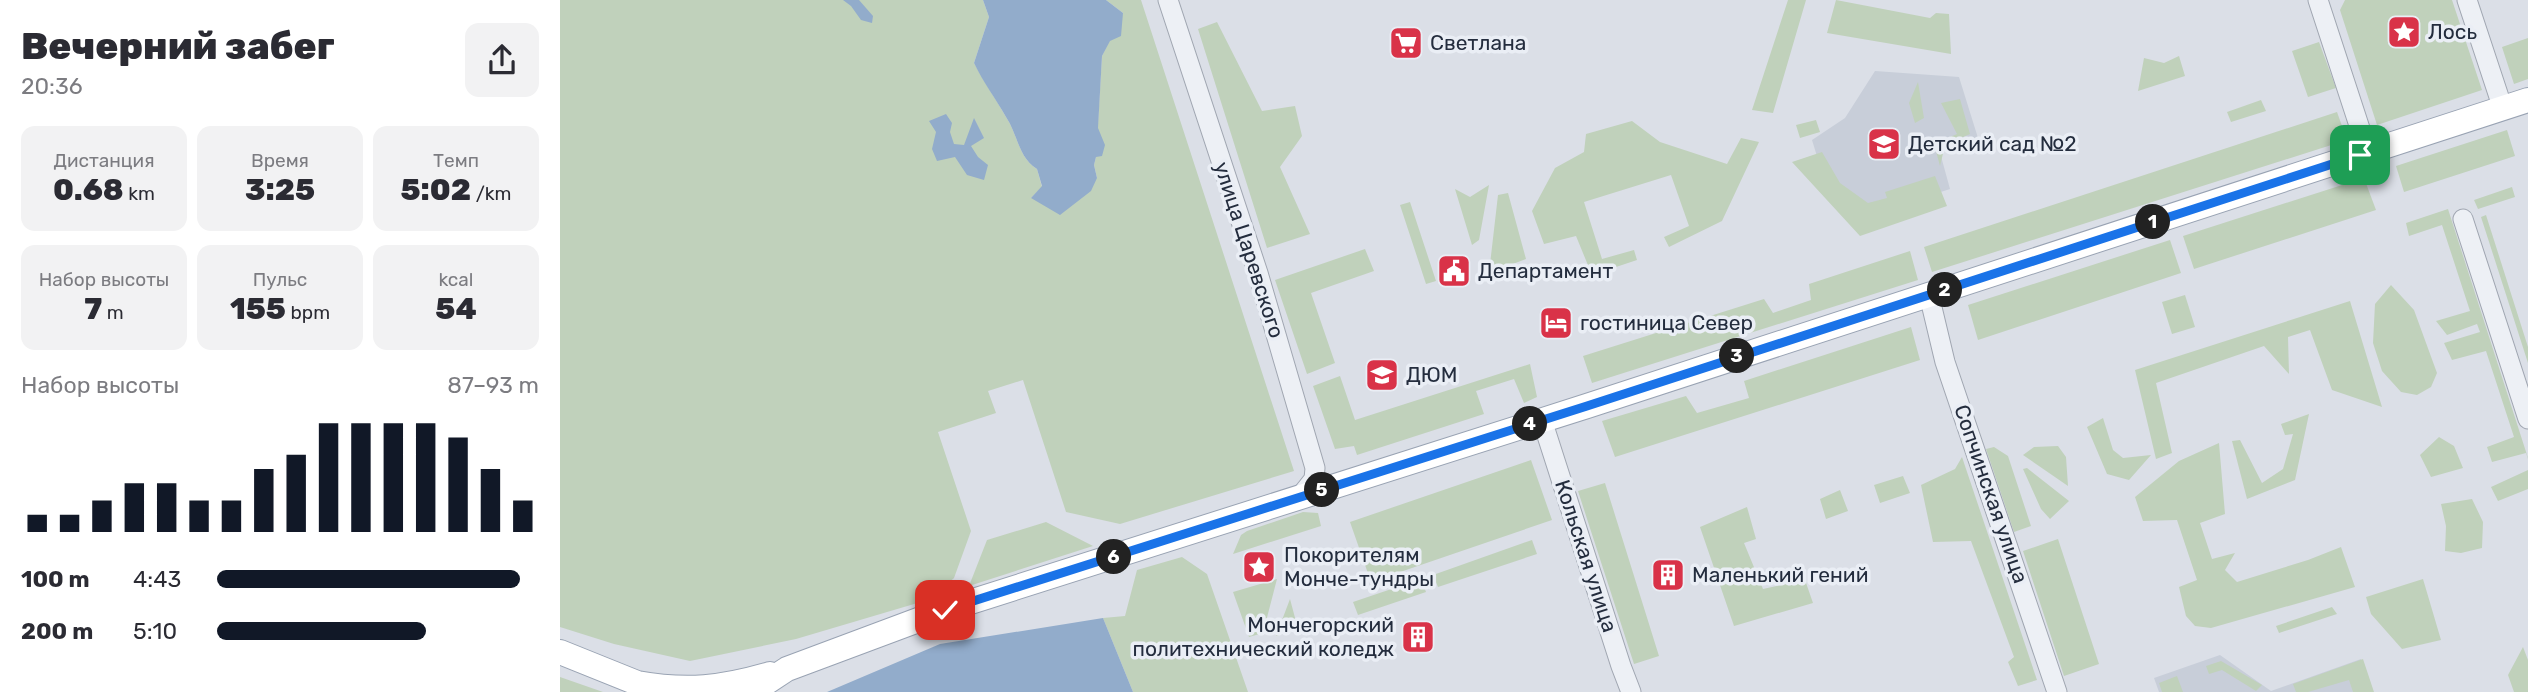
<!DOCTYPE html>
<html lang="ru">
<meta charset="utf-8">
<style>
body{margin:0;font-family:Rubik,sans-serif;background:#f2f2f3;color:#2b2b33;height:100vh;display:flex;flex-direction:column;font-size:26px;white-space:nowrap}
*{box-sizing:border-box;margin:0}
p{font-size:23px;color:#7c7c81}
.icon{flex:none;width:38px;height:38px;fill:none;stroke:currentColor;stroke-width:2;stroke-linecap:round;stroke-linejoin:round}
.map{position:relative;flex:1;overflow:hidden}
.details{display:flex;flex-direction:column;background:#fff;width:560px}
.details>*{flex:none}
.pin{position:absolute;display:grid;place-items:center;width:60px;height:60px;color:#fff;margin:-30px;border-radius:14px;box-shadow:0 4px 10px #0006}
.km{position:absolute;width:35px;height:35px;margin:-18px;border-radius:50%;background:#222;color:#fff;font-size:19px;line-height:35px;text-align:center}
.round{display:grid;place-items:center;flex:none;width:74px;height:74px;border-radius:14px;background:#f2f2f3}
.headline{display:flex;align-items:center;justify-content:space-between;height:119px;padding:0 21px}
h1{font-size:38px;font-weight:800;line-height:52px}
.stats{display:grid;grid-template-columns:repeat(3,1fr);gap:10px;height:119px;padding:7px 21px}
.stats div{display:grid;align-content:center;border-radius:14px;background:#f2f2f3;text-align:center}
.stats b{font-size:30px;font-weight:800}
.stats small{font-size:19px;font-weight:400}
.stats p{font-size:19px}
.chart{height:196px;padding:14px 21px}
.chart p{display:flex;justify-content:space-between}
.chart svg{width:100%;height:126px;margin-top:7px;stroke:#111827;stroke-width:6}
ul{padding:0 21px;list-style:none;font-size:23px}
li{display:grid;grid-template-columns:112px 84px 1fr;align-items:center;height:52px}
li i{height:18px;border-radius:9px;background:#111827}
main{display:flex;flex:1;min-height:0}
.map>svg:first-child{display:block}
.built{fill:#c8ced9}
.green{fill:#c0d1bb}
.water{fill:#92accb}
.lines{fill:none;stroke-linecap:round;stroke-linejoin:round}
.minor-casing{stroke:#a0a6b1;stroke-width:21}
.major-casing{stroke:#99a3b3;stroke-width:26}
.minor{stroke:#edf0f5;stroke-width:19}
.major{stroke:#fff;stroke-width:24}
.route-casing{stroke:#fff;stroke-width:14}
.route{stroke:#1a73e8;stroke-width:9}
.labels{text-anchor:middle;stroke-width:7;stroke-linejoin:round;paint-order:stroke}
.poi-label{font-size:21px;fill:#242d3e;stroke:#eaeef5;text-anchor:start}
.street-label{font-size:21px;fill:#242d3e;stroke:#eaeef5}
</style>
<main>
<section class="details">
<div class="headline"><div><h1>Вечерний забег</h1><p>20:36</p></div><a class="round"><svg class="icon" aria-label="share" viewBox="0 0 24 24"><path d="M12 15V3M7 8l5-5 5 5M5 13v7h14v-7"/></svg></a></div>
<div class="stats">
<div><p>Дистанция</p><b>0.68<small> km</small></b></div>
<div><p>Время</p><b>3:25</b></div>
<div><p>Темп</p><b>5:02<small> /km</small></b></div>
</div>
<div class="stats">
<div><p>Набор высоты</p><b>7<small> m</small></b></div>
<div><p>Пульс</p><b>155<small> bpm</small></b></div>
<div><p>kcal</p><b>54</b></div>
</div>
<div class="chart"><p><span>Набор высоты</span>87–93 m</p>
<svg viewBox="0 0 160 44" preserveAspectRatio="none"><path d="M5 44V38M15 44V38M25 44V33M35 44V27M45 44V27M55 44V33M65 44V33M75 44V22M85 44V17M95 44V6M105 44V6M115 44V6M125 44V6M135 44V11M145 44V22M155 44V33"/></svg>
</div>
<ul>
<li><b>100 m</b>4:43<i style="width:94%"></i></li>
<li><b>200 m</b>5:10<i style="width:65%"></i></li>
</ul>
</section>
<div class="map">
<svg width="1968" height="692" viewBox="0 0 1968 692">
<rect width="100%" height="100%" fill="#dbdfe7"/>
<path class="built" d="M1315 71 1399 77 1418 138 1379 149 1390 189 1303 217 1264 179 1252 140 1285 118Z
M1660 655 1711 691 1801 659 1812 692H1599L1594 678Z"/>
<path class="green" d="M0 0H423L429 17 414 63C424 82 436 99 446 117 458 135 458 157 477 169L482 187 471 198 537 178 534 165 536 157 542 56 563 13 546 0H581L734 471 560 524 506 512 463 380 428 391 436 413 378 432 411 531 394 578 371 599 236 639 130 661 54 644 0 627Z
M1228 0H1246L1213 113 1192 110Z
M1276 0 1370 18 1376 13 1389 14 1391 54 1267 33Z
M1785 0H1892L1922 90 1817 125 1780 10Z
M657 22 702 111 735 106 742 136 720 167 750 234 707 248 638 29Z
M1968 38V79L1954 84 1942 47Z
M1759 42 1776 88 1748 97 1732 51Z
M1619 56 1625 76 1578 91 1584 58 1604 63Z
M1358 82 1364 118 1355 123 1349 103Z
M1400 99 1410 134 1385 145 1380 166 1374 144 1397 134 1381 103Z
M1701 100 1706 111 1671 122 1667 112Z
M1777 112 1787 140 1372 272 1364 247Z
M1256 120 1260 132 1240 138 1236 125Z
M1072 121 1100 142 1167 164 1181 138 1199 142 1162 221 1109 247 1104 237 1129 226 1111 175 1024 202 1042 259 1074 250 1077 260 1032 275 1016 236 984 244 972 211 995 168 1024 152 1026 134Z
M1947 130 1955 156 1844 192 1836 166Z
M1262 152 1280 183 1308 203 1327 198 1325 192 1375 176 1387 206 1300 236 1232 162Z
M1804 178 1816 210 1634 269 1623 236Z
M929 185 919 240 912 245 895 189 910 197Z
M1952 187 1955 197 1918 209 1914 200Z
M948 193 966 259 929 273 938 195Z
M850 202 876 281 866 284 840 205Z
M1888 209 1968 458V459L1966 453 1932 462 1927 447 1954 437 1926 351 1892 360 1884 343 1920 332 1917 324 1887 335 1876 321 1910 311 1882 225 1849 236 1846 223Z
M1926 215 1968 347V363L1921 217Z
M1610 240 1621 273 1418 340 1408 305Z
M805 249 814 271 751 293 775 363 747 374 715 280Z
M1350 251 1358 280 1032 383 1023 356 1204 299 1213 313 1251 300 1249 284Z
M1831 285 1854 310 1877 373 1871 387 1857 395 1841 392 1822 371 1813 343 1815 304Z
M1625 295 1635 327 1612 334 1602 302Z
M1790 301 1822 407 1772 390 1750 330 1728 337 1729 374 1704 346 1596 383 1612 453 1596 459 1575 370Z
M1351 327 1360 360 1055 457 1042 421 1126 396 1137 413 1189 398 1184 381Z
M970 364 977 397 964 403 954 379 916 391 924 414 797 455 794 446 775 449 753 386 780 376 795 420Z
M1749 414 1735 480 1687 499 1672 441 1680 440 1702 483 1723 469 1733 434 1725 435 1721 424Z
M1543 418 1553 450 1563 458 1591 455 1569 480 1547 474 1527 427Z
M1879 437 1894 446 1903 468 1871 477 1860 455Z
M1659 443 1665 514 1640 523 1652 559 1675 553 1665 570 1677 582 1748 560 1781 547 1795 587 1651 628 1635 626 1626 616 1619 587 1637 580 1617 520 1583 521 1575 497 1619 461Z
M1498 446 1506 457 1508 486 1463 455 1474 447Z
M1434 447 1448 456 1471 526 1454 532 1426 449Z
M1402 457 1477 680 1458 686 1448 662 1454 657 1411 541 1373 542 1361 485 1395 469Z
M971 460 992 520 811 582 790 522Z
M1467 468 1509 501 1490 519 1481 509 1463 469Z
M1968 470V489L1938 501 1931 487Z
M1343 476 1350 493 1320 503 1314 485Z
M1045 483 1099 656 1074 664 1018 491Z
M1280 490 1288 511 1266 519 1260 499Z
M1912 499 1923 522 1922 548 1901 553 1885 551 1886 526 1881 504Z
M1187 507 1196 539 1184 543 1203 589 1245 580 1253 603 1174 626 1140 527Z
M743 512 758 513 761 526 673 554 681 535 687 531Z
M486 522 533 546 409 586 427 540Z
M1498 539 1539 664 1504 676 1463 551Z
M972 540 977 554 878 587 873 575Z
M622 557 647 574 688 692H573L543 618 565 616 577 570Z
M717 579 703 633 689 637 673 592Z
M861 579 866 592 798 615 793 602Z
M1863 579 1881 640 1842 649 1811 614 1806 597Z
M730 599 738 629 716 636Z
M1772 607 1777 614 1719 633 1716 626Z
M1963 647 1968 660V692H1954L1948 675Z
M1803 659 1814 692H1793L1789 680 1748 692H1736L1733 684Z
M1661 661 1702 685 1696 691 1662 670 1649 674 1646 666Z
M1617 676 1623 692H1602L1599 683Z
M0 677 43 692H0Z"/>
<path class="water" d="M283 0H299L313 16 312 23 301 20 291 6Z
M423 0H546L563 13 561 36 550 41 542 56 538 128 545 145 542 156 536 157 534 165 537 178 531 191 500 215 471 198 482 186 477 169C458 157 458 135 446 117 436 99 423 82 414 63L429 17Z
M386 114 392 123 390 132 394 144 404 145 414 118 424 138 411 146 418 157 428 165 424 180 407 175 395 157 377 161 372 149 376 132 369 121Z
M543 618 573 692H267L380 644Z"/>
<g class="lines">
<defs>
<path id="minor" d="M608 0 698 273 755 468 754 479 739 498
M1758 0 1808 153
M1907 0 1943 109
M1903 219 1968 419
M1369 295 1385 362 1497 692
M982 420 1061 666 1071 692"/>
<path id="major" d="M0 652 77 683 87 692
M77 683C127 692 162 688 210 674
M192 692 227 669 385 610 1027 406 1968 100"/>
</defs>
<use href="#minor" class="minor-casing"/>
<use href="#major" class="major-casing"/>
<use href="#minor" class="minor"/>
<use href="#major" class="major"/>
</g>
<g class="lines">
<defs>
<path id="route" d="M385 610 1027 406 1800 155"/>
</defs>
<use href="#route" class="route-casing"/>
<use href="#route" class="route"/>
</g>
<defs>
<symbol id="sight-square" viewBox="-11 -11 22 22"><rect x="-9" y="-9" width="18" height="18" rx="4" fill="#d93248" stroke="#eaeef5"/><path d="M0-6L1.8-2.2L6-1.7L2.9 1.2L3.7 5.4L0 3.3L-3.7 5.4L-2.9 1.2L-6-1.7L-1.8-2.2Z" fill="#fff"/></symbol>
<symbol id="supermarket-square" viewBox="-11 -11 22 22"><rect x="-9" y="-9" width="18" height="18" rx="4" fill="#d93248" stroke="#eaeef5"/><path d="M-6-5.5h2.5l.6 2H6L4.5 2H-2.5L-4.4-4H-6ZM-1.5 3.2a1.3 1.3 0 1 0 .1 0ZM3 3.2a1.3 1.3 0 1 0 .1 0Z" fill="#fff"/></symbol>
<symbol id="school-square" viewBox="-11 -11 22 22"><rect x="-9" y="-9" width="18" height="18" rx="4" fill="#d93248" stroke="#eaeef5"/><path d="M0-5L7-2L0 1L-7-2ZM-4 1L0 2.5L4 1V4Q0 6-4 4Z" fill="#fff"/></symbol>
<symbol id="civic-square" viewBox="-11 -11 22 22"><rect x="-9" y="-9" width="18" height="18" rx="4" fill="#d93248" stroke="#eaeef5"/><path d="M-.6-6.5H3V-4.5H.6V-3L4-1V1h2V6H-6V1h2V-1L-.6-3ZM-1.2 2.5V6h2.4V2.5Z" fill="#fff"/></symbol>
<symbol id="hotel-square" viewBox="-11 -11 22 22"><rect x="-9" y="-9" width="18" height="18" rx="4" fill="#d93248" stroke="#eaeef5"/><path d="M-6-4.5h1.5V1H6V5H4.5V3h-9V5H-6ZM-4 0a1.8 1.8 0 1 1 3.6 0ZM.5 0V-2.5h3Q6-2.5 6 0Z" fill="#fff"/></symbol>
<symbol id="building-square" viewBox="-11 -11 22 22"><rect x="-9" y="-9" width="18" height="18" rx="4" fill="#d93248" stroke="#eaeef5"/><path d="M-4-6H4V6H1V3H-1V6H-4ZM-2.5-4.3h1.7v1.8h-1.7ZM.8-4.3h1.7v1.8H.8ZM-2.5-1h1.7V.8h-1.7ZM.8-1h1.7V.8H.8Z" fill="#fff"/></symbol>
</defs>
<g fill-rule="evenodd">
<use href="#sight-square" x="1825" y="13" width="38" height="38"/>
<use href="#supermarket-square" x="827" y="24" width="38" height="38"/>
<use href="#school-square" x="1305" y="125" width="38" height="38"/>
<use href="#civic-square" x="875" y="252" width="38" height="38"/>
<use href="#hotel-square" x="977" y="304" width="38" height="38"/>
<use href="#school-square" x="803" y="356" width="38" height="38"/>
<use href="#sight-square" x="680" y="548" width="38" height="38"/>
<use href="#building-square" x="1089" y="556" width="38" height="38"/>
<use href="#building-square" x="839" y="618" width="38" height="38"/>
</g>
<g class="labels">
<g class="poi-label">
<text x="1868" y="39">Лось</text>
<text x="870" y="50">Светлана</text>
<text x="1348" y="151">Детский сад №2</text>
<text x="918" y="278">Департамент</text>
<text x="1020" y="330">гостиница Север</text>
<text x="846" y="382">ДЮМ</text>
<text x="724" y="562">Покорителям<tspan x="724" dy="24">Монче-тундры</tspan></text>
<text x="1132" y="582">Маленький гений</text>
<text x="834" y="632" text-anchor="end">Мончегорский<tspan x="834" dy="24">политехнический коледж</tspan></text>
</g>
<g class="street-label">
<text transform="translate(689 250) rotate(72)" y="7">улица Царевского</text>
<text transform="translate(1431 494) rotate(71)" y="7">Сопчинская улица</text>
<text transform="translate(1026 556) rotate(72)" y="7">Кольская улица</text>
</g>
</g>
</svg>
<div class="pin" style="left:1800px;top:155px;background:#1e9e55"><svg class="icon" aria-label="arrive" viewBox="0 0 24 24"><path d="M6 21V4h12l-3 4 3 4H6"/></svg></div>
<div class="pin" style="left:385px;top:610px;background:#d93025"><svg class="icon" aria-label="check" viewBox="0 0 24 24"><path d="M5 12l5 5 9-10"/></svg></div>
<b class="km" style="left:1593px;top:222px">1</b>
<b class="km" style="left:1385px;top:290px">2</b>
<b class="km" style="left:1177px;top:356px">3</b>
<b class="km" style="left:970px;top:424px">4</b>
<b class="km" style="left:762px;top:490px">5</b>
<b class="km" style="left:554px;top:557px">6</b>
</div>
</main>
